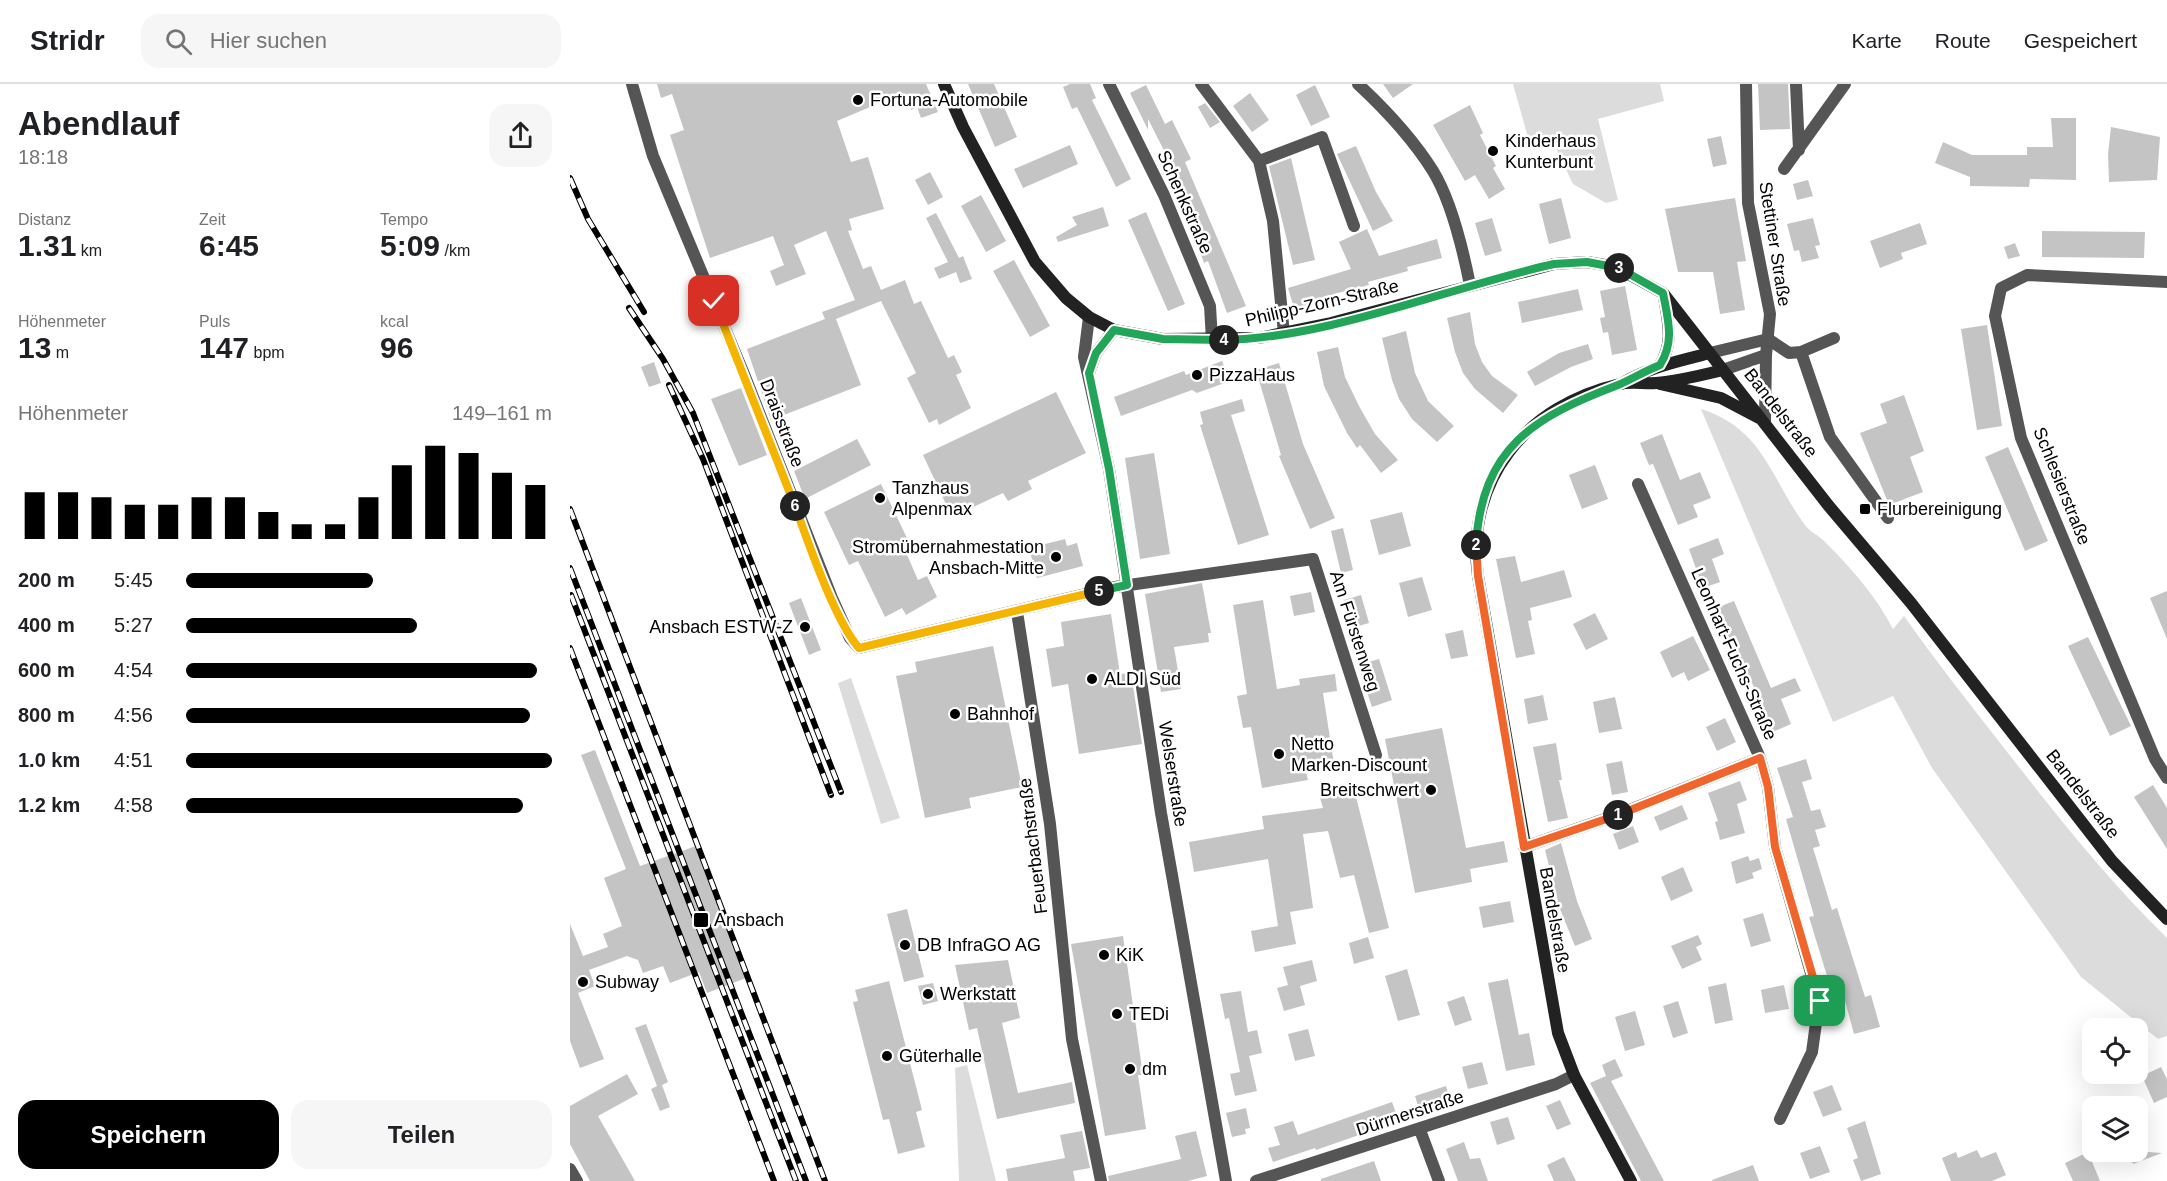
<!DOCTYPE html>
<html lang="de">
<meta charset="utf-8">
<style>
body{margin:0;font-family:Arial,sans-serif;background:#f6f6f6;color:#202124;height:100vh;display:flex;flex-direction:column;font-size:22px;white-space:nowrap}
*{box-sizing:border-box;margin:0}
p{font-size:20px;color:#757577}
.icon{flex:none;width:33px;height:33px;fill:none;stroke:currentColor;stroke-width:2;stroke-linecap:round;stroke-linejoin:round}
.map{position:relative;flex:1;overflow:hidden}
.drawer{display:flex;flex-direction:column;background:#fff;width:570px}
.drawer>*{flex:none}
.fabs{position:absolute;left:1512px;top:934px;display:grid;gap:12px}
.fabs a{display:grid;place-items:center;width:66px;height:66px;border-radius:12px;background:#fff;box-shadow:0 6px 24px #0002;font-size:30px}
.pin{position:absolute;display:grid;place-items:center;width:51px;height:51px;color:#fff;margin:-26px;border-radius:12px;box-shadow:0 3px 9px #0006}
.km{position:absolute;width:30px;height:30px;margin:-15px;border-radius:50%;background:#222;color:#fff;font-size:16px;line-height:30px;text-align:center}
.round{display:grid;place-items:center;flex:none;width:63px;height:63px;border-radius:18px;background:#f6f6f6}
.summary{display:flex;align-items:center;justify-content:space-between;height:102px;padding:0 18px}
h1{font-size:33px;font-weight:700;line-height:45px}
.stats{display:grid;grid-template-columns:repeat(3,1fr);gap:9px;height:102px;padding:6px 18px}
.stats div{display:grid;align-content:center}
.stats b{font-size:30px;font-weight:700}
.stats small{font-size:16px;font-weight:400}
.stats p{font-size:16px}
.chart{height:168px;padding:12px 18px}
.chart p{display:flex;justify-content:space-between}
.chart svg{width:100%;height:108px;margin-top:6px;stroke:#000;stroke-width:6}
.cta{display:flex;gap:12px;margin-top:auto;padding:12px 18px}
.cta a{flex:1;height:69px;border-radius:18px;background:#000;color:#fff;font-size:24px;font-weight:700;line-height:69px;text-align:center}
.cta a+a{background:#f6f6f6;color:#202124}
ul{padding:0 18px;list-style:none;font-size:20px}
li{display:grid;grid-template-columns:96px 72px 1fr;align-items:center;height:45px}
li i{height:15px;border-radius:8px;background:#000}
header{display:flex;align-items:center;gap:36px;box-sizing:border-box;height:84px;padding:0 30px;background:#fff;border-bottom:2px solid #e0e0e0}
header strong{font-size:28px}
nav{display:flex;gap:33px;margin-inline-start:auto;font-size:21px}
.search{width:420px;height:54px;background:#f6f6f6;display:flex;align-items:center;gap:15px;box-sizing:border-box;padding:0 21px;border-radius:18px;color:#757577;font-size:22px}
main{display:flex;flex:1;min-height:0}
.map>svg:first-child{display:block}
.green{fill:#dcdcdc}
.building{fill:#c4c4c4}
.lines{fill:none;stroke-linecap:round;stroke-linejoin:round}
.street{stroke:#555;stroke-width:12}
.secondary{stroke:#222;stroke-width:12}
.rail-casing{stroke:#000;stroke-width:6}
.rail{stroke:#fff;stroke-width:4;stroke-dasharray:11;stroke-linecap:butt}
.split-1-casing{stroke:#fff;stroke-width:12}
.split-2-casing{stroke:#fff;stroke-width:12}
.split-3-casing{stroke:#fff;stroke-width:12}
.split-4-casing{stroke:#fff;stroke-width:12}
.split-5-casing{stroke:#fff;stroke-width:12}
.split-6-casing{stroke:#fff;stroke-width:12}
.split-7-casing{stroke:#fff;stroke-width:12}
.split-1{stroke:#f0652b;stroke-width:8}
.split-2{stroke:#f0652b;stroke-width:8}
.split-3{stroke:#22a559;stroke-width:8}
.split-4{stroke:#22a559;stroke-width:8}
.split-5{stroke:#22a559;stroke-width:8}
.split-6{stroke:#f5b400;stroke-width:8}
.split-7{stroke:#f5b400;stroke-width:8}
.poi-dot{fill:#000;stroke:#fff;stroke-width:2}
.labels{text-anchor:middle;stroke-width:5;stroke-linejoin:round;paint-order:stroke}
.poi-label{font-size:18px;fill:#000;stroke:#fff;text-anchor:start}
.street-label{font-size:18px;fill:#000;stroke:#fff}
</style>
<header>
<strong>Stridr</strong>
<div class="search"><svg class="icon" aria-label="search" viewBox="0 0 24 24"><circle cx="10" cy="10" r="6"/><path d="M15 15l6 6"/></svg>Hier suchen</div>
<nav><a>Karte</a><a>Route</a><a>Gespeichert</a></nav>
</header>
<main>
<section class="drawer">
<div class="summary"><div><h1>Abendlauf</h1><p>18:18</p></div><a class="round"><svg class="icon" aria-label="share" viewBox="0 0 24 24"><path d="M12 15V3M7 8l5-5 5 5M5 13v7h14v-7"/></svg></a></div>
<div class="stats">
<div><p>Distanz</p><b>1.31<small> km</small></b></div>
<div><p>Zeit</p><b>6:45</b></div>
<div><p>Tempo</p><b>5:09<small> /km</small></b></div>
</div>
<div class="stats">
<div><p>Höhenmeter</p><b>13<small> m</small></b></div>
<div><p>Puls</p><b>147<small> bpm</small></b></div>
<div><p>kcal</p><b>96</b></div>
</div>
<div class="chart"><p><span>Höhenmeter</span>149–161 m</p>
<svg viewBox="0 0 160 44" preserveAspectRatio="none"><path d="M5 44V25M15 44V25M25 44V27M35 44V30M45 44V30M55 44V27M65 44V27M75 44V33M85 44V38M95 44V38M105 44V27M115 44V14M125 44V6M135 44V9M145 44V17M155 44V22"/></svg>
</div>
<ul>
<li><b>200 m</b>5:45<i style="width:51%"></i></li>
<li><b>400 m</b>5:27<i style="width:63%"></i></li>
<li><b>600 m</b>4:54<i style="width:96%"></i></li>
<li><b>800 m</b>4:56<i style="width:94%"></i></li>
<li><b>1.0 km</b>4:51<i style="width:100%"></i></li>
<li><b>1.2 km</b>4:58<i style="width:92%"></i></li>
</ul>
<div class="cta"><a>Speichern</a><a>Teilen</a></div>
</section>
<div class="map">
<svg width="1597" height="1097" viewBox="0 0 1597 1097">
<rect width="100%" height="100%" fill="#fff"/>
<path class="green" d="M943 0H1090L1094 17 1028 35 1048 116 1036 119 1003 100 982 56 959 57Z
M1131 325C1194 345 1200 394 1235 441 1240 448 1250 452 1256 459 1282 485 1306 512 1323 545L1334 532C1365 576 1398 618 1431 660 1483 727 1536 794 1597 854V952L1588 955 1511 893 1362 684 1323 612 1263 638Z
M281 594 330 734 311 740 268 599Z
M397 981 426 1097H389L385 984Z"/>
<path class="building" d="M87 0H356L368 28 351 34 347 23 341 26 333 9 267 37 281 78 298 73 314 125 279 135 282 146 278 147 293 185 301 182 311 206 335 196 344 220 351 217 378 274 384 271 392 288 386 291 401 324 369 341 367 335 359 339 337 294 346 289 311 217 266 235 291 301 201 336 177 265 255 235 252 228 285 216 256 147 224 161 236 190 206 202 200 187 214 181 203 152 140 174 100 51 114 46 102 10 91 14Z
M398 0H424L447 53 425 63Z
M500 0H520L526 14 522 16 561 95 546 103 507 23 502 25 493 3Z
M813 0H843L823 14Z
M1188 0H1218L1220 45 1190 46Z
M576 1 595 40 602 36 621 75 615 78 676 222 657 229 638 177 634 179 623 148 626 147 604 100 610 98 578 35V46L560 9Z
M745 1 760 33 741 42 726 11Z
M680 9 699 36 682 48 663 22Z
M635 19 650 38 640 44 628 23Z
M900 21 913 49 910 51 926 82 923 84 935 105 919 115 905 91 895 97 863 41Z
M1481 34H1506V96L1460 95 1459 103 1400 102V93L1365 79 1373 58 1402 71H1457V63H1483Z
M1541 43 1590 53 1587 96 1539 98 1538 70Z
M1151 52 1157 80 1143 83 1137 55Z
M500 61 508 80 453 104 444 85Z
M786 62 806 108 823 137 803 147 767 70Z
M721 74 745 176 723 181 699 82Z
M360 88 373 113 358 121 345 96Z
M1238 96 1243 112 1227 116 1223 100Z
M411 111 436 157 416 168 391 122Z
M991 114 1001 154 979 160 969 120Z
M1165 114 1176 177 1167 178 1175 226 1150 230 1143 188H1108L1095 125Z
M533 123 539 142 488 158 486 153 507 141 502 133Z
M576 128 615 220 598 227 558 136Z
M366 129 389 174 393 172 402 195 390 199 386 188 369 195 364 184 378 178 356 134Z
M922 134 932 167 915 172 905 139Z
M1243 134 1250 161 1245 162 1249 174 1232 178 1229 166 1224 167 1217 140Z
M1350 139 1357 160 1331 169 1333 175 1310 184 1300 157Z
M797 145 809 172 867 155 872 174 837 183 838 187 798 198 799 201 764 210V215L724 224 718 204 781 185 769 158Z
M1472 147 1575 148 1574 174 1472 173Z
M1445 159 1450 172 1438 175 1434 163Z
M444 176 480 242 460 253 423 187Z
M1055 202 1067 266 1042 271 1038 248 1033 249 1030 234 1035 233 1030 207Z
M1008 205 1013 226 952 239 948 218Z
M900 228 905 260 912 278 922 292 948 311 933 329 905 305 893 289 885 268 877 234Z
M1417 241 1432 342 1407 346 1391 245Z
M836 247 845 289 858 317 884 342 867 358 842 335 829 315 822 296 812 254Z
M1018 260 1023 275 1001 283 965 302 957 288 989 269Z
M768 263 775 293 789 322 805 350 828 376 811 389 790 361 787 364 777 349 754 302 747 268Z
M652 277 660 297 627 309 622 306 551 332 544 313 614 287 616 291Z
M84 278 91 299 79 303 71 283Z
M709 279 733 360 765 434 740 445 709 372 711 371 686 286Z
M171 304 197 371 169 382 141 315Z
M486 308 516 369 458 397 462 405 438 417 433 409 382 433 353 371Z
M1334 311 1354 367 1340 373 1353 408 1319 421 1290 349 1317 339 1310 320Z
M672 315 675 327 661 331 699 451 668 461 630 341 633 340 630 328Z
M1092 350 1110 396 1130 388 1141 414 1123 421 1128 433 1108 441 1083 380 1079 381 1070 359Z
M287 355 301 381 235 415 224 387Z
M1438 363 1478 457 1455 467 1415 373Z
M584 369 600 470 570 475 555 374Z
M1025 381 1038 415 1012 425 999 391Z
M311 400 337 454 331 457 348 496 357 492 367 513 336 531 332 524 315 533 288 477 279 481 254 428Z
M832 428 841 462 809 471 800 436Z
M773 444 783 486 771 489 761 447Z
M1148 454 1154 470 1142 475 1150 498 1133 504 1119 465Z
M495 455 497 462 507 459 513 482 467 494 459 464Z
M945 472 951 498 994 486 1002 513 960 524 962 536 958 537 965 570 946 574 926 475Z
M852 493 862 526 838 533 829 499Z
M632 499 641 549H638L639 558 604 563 611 605 591 608 575 510Z
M1597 507V555L1580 514Z
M741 508 745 528 724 532 720 512Z
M791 511 799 539 782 544 774 516Z
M231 514 251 566 239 571 219 519Z
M693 516 707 605 730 601 729 595 765 590 767 607 753 609 764 680 735 684 738 696 692 704 681 643 673 644 667 612 677 610 663 521Z
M1164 517 1201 604 1225 594 1231 607 1211 615 1221 640 1198 650 1186 620 1190 618 1180 594 1175 596 1158 551 1155 552 1144 525Z
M1025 529 1038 555 1016 566 1003 540Z
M541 530 550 590 561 589 572 660 509 670 498 600 482 603 476 565 494 562 491 538Z
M893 546 898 572 881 575 875 550Z
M1123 552 1140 586 1118 597 1114 588 1102 594 1090 568Z
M1518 553 1561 642 1540 652 1498 562Z
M423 562 452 703 399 714 401 724 355 734 326 592 347 588 345 578Z
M809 575 822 616 802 623 788 581Z
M973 611 978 636 958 640 954 615Z
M1045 613 1052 645 1029 649 1023 618Z
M1155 634 1166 658 1147 667 1136 643Z
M872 644 896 764 934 757 938 778 900 785 902 798 845 809 815 655Z
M986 659 992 696H989L998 734 978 738 963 663Z
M25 666 70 782 126 762 176 894 137 909 129 888 100 899 93 882 73 889 68 876 57 872 19 886 25 902 8 909 34 975 10 984 0 957V840L13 872 38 863 33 850 52 842 34 794 56 785 11 671Z
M1236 675 1242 695 1232 698 1241 727 1250 725 1256 743 1245 746 1250 762 1243 764 1262 826 1267 824 1295 913 1301 911 1310 943 1284 950 1271 902 1261 905 1239 833 1244 832 1216 735 1223 733 1207 684Z
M1052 677 1058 708 1042 711 1036 680Z
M1170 697 1177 716 1167 720 1175 749 1150 756 1145 738 1148 737 1138 709Z
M783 701 819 844 799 849 784 791 770 794 758 747 733 750 743 824 720 828 726 860 685 868 681 847 708 842 698 775 624 788 619 758 694 745 692 732 753 724 749 710Z
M1583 701 1597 724V765L1564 713Z
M1112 721 1118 735 1090 747 1084 733Z
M1063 742 1069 758 1049 766 1043 750Z
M991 759 1007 817 1022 855 1005 862 990 825 975 766Z
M1178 772 1180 777 1189 774 1192 785 1182 789 1184 794 1166 800 1161 778Z
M1113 783 1123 807 1101 817 1091 793Z
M940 817 944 838 913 844 909 823Z
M337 825 354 893 334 898 317 830Z
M1193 829 1201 857 1181 863 1173 835Z
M1128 851 1132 860 1126 863 1132 876 1112 885 1101 862Z
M553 852 573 991H568L576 1045 535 1052 501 860Z
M798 853 804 874 784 880 779 859Z
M438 876 450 934 432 939 448 1009 502 998 505 1019 427 1035 407 944 399 946 385 881Z
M742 876 747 897 730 902 735 921 714 927 707 904 718 901 713 883Z
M837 885 850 931 828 937 815 892Z
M938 895 949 951 959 949 965 981 936 987 918 899Z
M319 897 352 1026 346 1028 355 1063 328 1070 319 1035 313 1036 283 918 288 917 285 906Z
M363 899 368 917 353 921 348 902Z
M1156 899 1163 936 1145 940 1138 903Z
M1214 901 1219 925 1195 929 1191 906Z
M671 907 678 948 687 946 692 969 679 972 687 1007 665 1012 660 990 670 988 659 934 655 935 650 910Z
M894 912 902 936 885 942 877 918Z
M1108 917 1118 949 1103 954 1093 922Z
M1065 927 1075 961 1055 967 1045 933Z
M76 940 98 998 92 1001 100 1023 90 1027 81 1005 87 1002 65 944Z
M738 945 745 972 725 977 718 950Z
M1045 975 1053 992 1041 997 1094 1097H1071L1020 999 1036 992 1032 981Z
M912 978 918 1000 898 1005 892 983Z
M1591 983 1597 995V1013L1584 1019 1572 992Z
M57 990 68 1010 28 1032 65 1097H20L0 1060V1022Z
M1262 1001 1272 1026 1253 1033 1243 1008Z
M876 1002 882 1021 851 1032 845 1012Z
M990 1016 1001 1040 987 1046 976 1022Z
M822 1018 829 1037 746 1066 745 1064 703 1078 698 1064 710 1061 704 1043 723 1037 728 1051Z
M676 1024 680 1044 675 1045 676 1050 662 1053 656 1029Z
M938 1033 945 1055 927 1061 920 1038Z
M1295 1037 1311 1090 1291 1097 1283 1076 1288 1074 1277 1044Z
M1569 1043 1578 1068 1592 1069 1563 1080 1559 1068H1568Z
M512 1047 520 1084 503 1087 505 1097H438L436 1085 495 1074 490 1051Z
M626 1047 637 1092 618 1097H539L538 1092 611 1075 605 1052Z
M894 1058 900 1075 910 1074 918 1097H888L876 1065Z
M1250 1062 1260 1088 1240 1095 1230 1069Z
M1407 1066 1411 1074 1426 1068 1436 1091 1422 1097H1381L1372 1074 1386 1068 1388 1074Z
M1518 1068 1530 1097H1503L1495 1079Z
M994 1073 1006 1097H984L977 1081Z
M804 1077 811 1097H751V1095Z
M1183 1081 1189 1097H1142V1096Z"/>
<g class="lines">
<path class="street" d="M62 0 83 72 174 290 262 514 280 554 289 564 545 503 743 475 806 671
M539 0 594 111 640 222 642 256
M631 0 689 77 703 137 714 250
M788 0C816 26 843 55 863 87 882 118 893 166 900 201
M1226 0 1229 66
M689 77 752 53 784 142
M1214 85 1275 0
M1597 198 1457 191 1431 204 1425 232 1451 354 1585 675 1597 694
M519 233 514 273 539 385 591 729 656 1097
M1198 255 1219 269 1231 268 1264 254
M1231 268 1260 353 1318 434
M1140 269 1198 255
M1153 286 1196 271 1200 230 1178 119 1176 0
M519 289 526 269 544 246
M1195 337 1196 271
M1068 400 1190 674 1198 703 1205 763 1249 917 1242 968 1210 1035
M447 528 480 740 502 955 531 1097
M954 763 1047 731 1190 674
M850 1046 869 1097
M0 1085 7 1097
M686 1097 986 1000 1004 991"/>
<path class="secondary" d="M374 0 393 43 465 178 496 214 519 233 544 246 593 255 689 254 761 239 984 180 1017 178 1046 183 1093 209 1258 421 1341 519 1542 777 1597 835
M1090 281C1104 258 1098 239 1094 213
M1051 300C1079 283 1109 277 1140 269
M1090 300 1151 314 1189 334
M1061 1097 1004 991 988 949 908 492C895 395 957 321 1050 300 1061 297 1074 300 1086 299 1109 297 1132 291 1153 286"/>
<defs>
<path id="rail" d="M0 94 18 135 74 228
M59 224 93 275 123 329 271 708
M99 301 133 375 261 711
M0 425 255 1097
M0 484 236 1097
M1 511 226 1097
M0 564 204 1097"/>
</defs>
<use href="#rail" class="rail-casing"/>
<use href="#rail" class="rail"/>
</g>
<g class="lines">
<defs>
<path id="split-1" d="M1048 731 1190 674 1198 703 1205 763 1250 917"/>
<path id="split-2" d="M906 461 908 492 954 763 1048 731"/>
<path id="split-3" d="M906 461C912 363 964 333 1048 301 1062 295 1075 287 1090 281 1105 257 1098 236 1093 209L1049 184"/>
<path id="split-4" d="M654 256C760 254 879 203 984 180L1017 178 1049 184"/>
<path id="split-5" d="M529 507 557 501 539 385 519 289 526 269 544 246 593 255 654 256"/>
<path id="split-6" d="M225 422C238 458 265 537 289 564L529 507"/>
<path id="split-7" d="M144 217 225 422"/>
</defs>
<use href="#split-1" class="split-1-casing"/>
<use href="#split-2" class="split-2-casing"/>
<use href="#split-3" class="split-3-casing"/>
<use href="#split-4" class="split-4-casing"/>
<use href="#split-5" class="split-5-casing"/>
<use href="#split-6" class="split-6-casing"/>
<use href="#split-7" class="split-7-casing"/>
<use href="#split-1" class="split-1"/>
<use href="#split-2" class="split-2"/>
<use href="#split-3" class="split-3"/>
<use href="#split-4" class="split-4"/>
<use href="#split-5" class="split-5"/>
<use href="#split-6" class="split-6"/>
<use href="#split-7" class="split-7"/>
</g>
<g class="poi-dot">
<circle cx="288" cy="16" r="6"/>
<circle cx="923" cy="67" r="6"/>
<circle cx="627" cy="291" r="6"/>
<circle cx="310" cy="414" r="6"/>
<rect x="1289" y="419" width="12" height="12" rx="3"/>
<circle cx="486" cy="473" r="6"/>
<circle cx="235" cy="543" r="6"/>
<circle cx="522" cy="595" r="6"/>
<circle cx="385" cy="630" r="6"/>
<circle cx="709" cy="670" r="6"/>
<circle cx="861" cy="706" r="6"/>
<rect x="123" y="828" width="16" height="16" rx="3"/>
<circle cx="335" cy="861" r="6"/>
<circle cx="534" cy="871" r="6"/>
<circle cx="13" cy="898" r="6"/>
<circle cx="358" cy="910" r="6"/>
<circle cx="547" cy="930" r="6"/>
<circle cx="317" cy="972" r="6"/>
<circle cx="560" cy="985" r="6"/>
</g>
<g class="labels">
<g class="poi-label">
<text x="300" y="22">Fortuna-Automobile</text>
<text x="935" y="63">Kinderhaus<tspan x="935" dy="21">Kunterbunt</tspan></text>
<text x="639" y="297">PizzaHaus</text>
<text x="322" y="410">Tanzhaus<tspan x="322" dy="21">Alpenmax</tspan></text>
<text x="1307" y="431">Flurbereinigung</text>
<text x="474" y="469" text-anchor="end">Stromübernahmestation<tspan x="474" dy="21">Ansbach-Mitte</tspan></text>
<text x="223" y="549" text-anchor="end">Ansbach ESTW-Z</text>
<text x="534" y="601">ALDI Süd</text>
<text x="397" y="636">Bahnhof</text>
<text x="721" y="666">Netto<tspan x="721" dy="21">Marken-Discount</tspan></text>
<text x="849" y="712" text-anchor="end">Breitschwert</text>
<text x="144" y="842">Ansbach</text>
<text x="347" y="867">DB InfraGO AG</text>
<text x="546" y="877">KiK</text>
<text x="25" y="904">Subway</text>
<text x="370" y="916">Werkstatt</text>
<text x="559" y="936">TEDi</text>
<text x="329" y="978">Güterhalle</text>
<text x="572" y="991">dm</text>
</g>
<g class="street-label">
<text transform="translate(615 118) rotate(66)" y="6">Schenkstraße</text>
<text transform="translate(1205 160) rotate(81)" y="6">Stettiner Straße</text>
<text transform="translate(752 219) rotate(-13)" y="6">Philipp-Zorn-Straße</text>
<text transform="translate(1211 329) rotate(52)" y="6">Bandelstraße</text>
<text transform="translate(212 339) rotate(69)" y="6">Draisstraße</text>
<text transform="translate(1492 402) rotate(68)" y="6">Schlesierstraße</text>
<text transform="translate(785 547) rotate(72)" y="6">Am Fürstenweg</text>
<text transform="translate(1164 570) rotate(66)" y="6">Leonhart-Fuchs-Straße</text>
<text transform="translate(603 690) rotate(81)" y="6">Welserstraße</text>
<text transform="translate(1513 710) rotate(52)" y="6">Bandelstraße</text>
<text transform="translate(463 762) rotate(-97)" y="6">Feuerbachstraße</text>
<text transform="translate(985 836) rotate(80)" y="6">Bandelstraße</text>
<text transform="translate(840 1029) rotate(-18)" y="6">Dürrnerstraße</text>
</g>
</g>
</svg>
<div class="fabs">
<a><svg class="icon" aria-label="locate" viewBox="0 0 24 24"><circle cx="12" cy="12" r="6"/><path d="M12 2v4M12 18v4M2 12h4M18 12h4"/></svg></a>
<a><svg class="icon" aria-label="layers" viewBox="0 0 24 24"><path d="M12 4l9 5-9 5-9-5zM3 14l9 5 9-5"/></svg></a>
</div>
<div class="pin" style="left:1250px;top:917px;background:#1e9e55"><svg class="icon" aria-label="arrive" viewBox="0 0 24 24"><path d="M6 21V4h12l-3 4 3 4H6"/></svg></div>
<div class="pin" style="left:144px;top:217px;background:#d93025"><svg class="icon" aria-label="check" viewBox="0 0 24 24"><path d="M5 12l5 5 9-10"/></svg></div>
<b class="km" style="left:1048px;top:731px">1</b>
<b class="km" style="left:906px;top:461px">2</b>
<b class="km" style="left:1049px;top:184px">3</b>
<b class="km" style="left:654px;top:256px">4</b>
<b class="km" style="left:529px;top:507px">5</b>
<b class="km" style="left:225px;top:422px">6</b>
</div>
</main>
